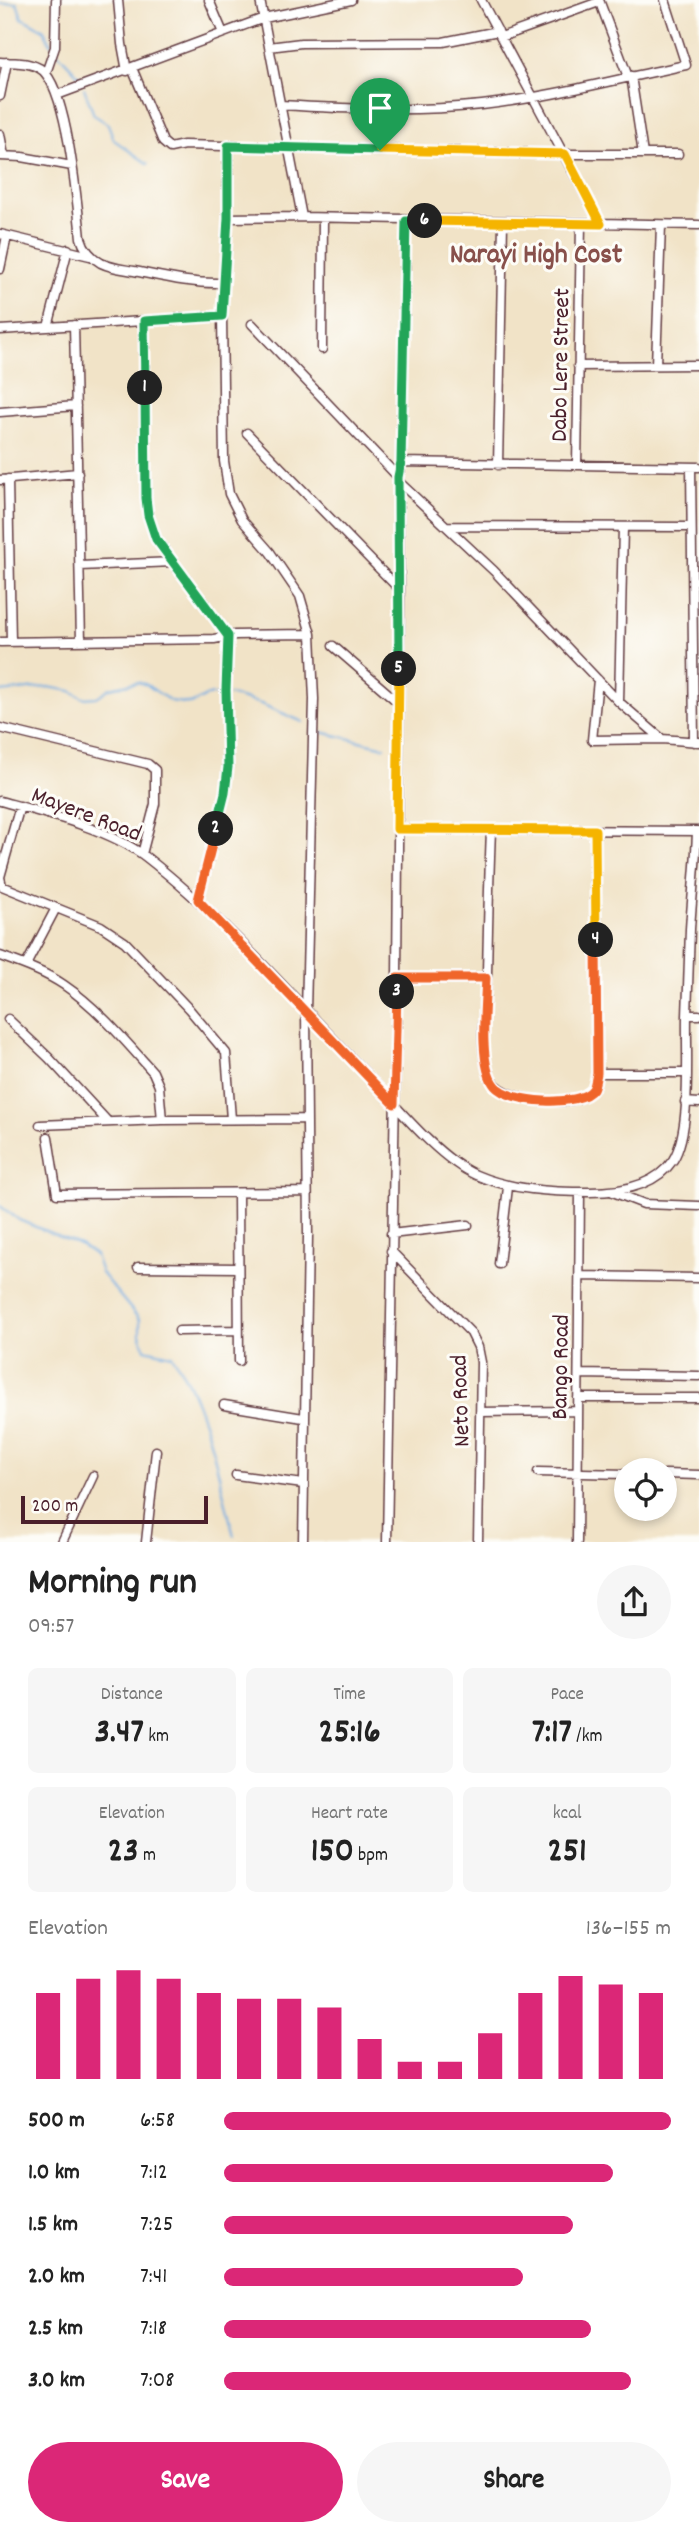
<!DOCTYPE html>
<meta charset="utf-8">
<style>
body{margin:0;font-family:Dekko,sans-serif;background:#f6f6f6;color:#222;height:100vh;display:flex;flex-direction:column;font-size:26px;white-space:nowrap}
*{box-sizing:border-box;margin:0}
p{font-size:23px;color:#767676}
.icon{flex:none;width:38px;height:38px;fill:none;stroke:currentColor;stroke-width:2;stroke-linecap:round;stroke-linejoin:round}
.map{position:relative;height:1542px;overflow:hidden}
.sheet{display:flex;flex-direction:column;background:#fff;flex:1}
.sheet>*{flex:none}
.tools{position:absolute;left:614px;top:1458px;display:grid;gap:14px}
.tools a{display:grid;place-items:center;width:63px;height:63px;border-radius:50%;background:#fff;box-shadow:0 4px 10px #0003;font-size:35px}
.scale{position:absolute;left:21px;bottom:18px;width:187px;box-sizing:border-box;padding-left:7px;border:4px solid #4a1f2b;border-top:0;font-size:19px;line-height:24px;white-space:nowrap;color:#4a1f2b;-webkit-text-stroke:5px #fdfcf7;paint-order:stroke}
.pin{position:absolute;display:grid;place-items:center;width:60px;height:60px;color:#fff;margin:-72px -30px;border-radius:50% 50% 50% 0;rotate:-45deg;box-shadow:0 0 7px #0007}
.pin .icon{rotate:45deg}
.km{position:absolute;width:35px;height:35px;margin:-18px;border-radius:50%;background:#222;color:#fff;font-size:19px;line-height:35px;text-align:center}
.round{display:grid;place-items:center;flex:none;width:74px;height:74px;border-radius:37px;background:#f6f6f6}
.headline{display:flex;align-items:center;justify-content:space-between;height:119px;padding:0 28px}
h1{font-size:38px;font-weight:800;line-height:52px}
.metrics{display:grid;grid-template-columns:repeat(3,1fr);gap:10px;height:119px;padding:7px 28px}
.metrics div{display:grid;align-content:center;border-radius:10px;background:#f6f6f6;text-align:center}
.metrics b{font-size:35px;font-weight:800}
.metrics small{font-size:19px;font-weight:400}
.metrics p{font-size:19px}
.chart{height:196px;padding:14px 28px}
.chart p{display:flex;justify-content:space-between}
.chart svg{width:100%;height:126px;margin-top:7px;stroke:#db2777;stroke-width:6}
.action{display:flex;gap:14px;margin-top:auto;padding:14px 28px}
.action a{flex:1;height:80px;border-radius:42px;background:#db2777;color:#fff;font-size:28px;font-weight:800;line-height:80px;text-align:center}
.action a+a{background:#f6f6f6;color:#222}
ul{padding:0 28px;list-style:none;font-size:23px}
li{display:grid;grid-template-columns:112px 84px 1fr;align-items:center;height:52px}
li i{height:18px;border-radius:9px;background:#db2777}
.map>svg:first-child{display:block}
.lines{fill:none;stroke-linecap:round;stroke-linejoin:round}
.stream{stroke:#72ace2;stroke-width:2}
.minor-casing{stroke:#633c42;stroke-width:11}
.minor{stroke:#fff;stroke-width:8}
.split-1-casing{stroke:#fff;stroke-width:14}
.split-2-casing{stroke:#fff;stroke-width:14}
.split-3-casing{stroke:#fff;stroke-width:14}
.split-4-casing{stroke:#fff;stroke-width:14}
.split-5-casing{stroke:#fff;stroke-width:14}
.split-6-casing{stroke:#fff;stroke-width:14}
.split-7-casing{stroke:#fff;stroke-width:14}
.split-1{stroke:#22a559;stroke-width:9}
.split-2{stroke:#22a559;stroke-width:9}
.split-3{stroke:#f0652b;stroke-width:9}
.split-4{stroke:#f0652b;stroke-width:9}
.split-5{stroke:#f5b400;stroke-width:9}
.split-6{stroke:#22a559;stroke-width:9}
.split-7{stroke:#f5b400;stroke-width:9}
.labels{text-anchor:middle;stroke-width:6;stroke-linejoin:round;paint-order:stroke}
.street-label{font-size:24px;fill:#4a1f2b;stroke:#fdfcf7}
.quarter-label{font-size:28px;font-weight:bold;fill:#88504b;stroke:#fdfcf7}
</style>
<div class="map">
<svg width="699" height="1542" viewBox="0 0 699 1542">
<rect width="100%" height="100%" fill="#fdfcf7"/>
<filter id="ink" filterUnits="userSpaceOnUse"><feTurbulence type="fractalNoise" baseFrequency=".0143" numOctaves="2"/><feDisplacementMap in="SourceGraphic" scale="14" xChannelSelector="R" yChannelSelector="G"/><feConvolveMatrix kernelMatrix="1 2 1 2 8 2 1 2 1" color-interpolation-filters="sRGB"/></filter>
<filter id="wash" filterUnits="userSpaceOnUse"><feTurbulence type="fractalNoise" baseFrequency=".00686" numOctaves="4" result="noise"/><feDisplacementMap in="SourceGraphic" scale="28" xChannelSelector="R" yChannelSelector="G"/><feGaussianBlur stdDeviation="1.57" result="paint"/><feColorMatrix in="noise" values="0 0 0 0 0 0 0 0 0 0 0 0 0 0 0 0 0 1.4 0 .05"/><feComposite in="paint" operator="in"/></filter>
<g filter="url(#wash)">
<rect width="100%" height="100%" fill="#f1e3c7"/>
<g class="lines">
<path class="stream" d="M0 4 17 3 22 18 44 30 51 45
M57 52 80 77 82 82
M84 88 94 115 108 124 114 140 148 164
M0 692 48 687 71 691 83 698 97 697 110 688 138 682 147 685 170 701 191 704 208 695H223
M229 695 261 704 303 722
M321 732 385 747
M0 1206 19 1220 82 1246 95 1255 101 1273 140 1320V1334L145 1349 172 1355C208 1408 218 1475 234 1536"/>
</g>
</g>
<g filter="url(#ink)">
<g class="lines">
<defs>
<path id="minor" d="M118 0 122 44 127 71
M209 0 223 33
M260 0 302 217
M481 0 601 224
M599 0 628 77
M501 37 599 2
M269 47 301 43 443 42 498 31
M0 62C14 63 37 61 46 74 68 101 77 201 81 238 84 249 91 257 101 263 111 268 123 269 134 271 164 277 192 284 222 283
M132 68 163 142 170 148 184 145 565 154H678
M46 73 55 47 56 0
M631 76 643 154
M57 95 264 18 351 0
M0 96 7 62
M280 105C347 109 415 112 482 105 550 97 618 79 686 65L665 0
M0 134 4 156
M228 146V218L222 316 224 461 229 494 242 520 270 552 300 596 311 634 314 699 306 1011 308 1236 303 1542
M0 156 22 157 72 166
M228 218 302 217 699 225
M0 234 90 256
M0 269 7 236
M144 321 146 498 148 515 156 539 228 636 226 690 228 767 225 793 198 900
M252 324 398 477
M74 325 81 641
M48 327 68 249
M0 330 222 316
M322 349 323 218
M656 365 661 225
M578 366 699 365
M0 412 76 406
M247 433 400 590
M401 462 699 467
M498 465 503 223
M577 465 581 223
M691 467 694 742
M8 479 11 642
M0 480 78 473
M399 482 494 571 619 702 662 739 699 742
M447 526 691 527
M80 566 173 562
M0 642 214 639 235 635 311 634
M333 646 399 703
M598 680 592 740 662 739
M619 702 623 527
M0 728 148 764 155 770V804L142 854
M0 801C44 813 110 829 146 857 226 919 299 1004 369 1077 397 1107 439 1159 476 1175 511 1190 551 1192 590 1192 619 1192 655 1187 673 1160 692 1130 686 1052 687 1016 688 987 689 958 690 929 692 896 696 864 697 831
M20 806 0 877 2 886 101 926 125 942 189 1009 226 1053 231 1119
M397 829 699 831
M491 830C489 878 488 926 487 974 485 1007 478 1043 489 1075 499 1104 579 1110 593 1089 595 1085 596 1078 597 1073L595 830
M0 956C22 964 45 972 64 985 98 1008 126 1042 153 1072L159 1086 162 1120
M26 965 56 908
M397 978H486
M687 1015H699
M8 1019 49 1058 108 1122
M597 1073H686
M685 1102 699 1103
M40 1125 162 1120 307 1119
M48 1137 57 1194 307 1192
M613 1192 644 1204 699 1206
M238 1193 239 1361
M391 1234 468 1225
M391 1251 471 1333 478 1347 481 1362 478 1542
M499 1264 508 1187
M138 1267 238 1268
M580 1276 699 1278
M179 1331 238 1330
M579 1374 699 1376
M578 1398H699
M224 1405 303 1418
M480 1412 578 1411
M538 1472 626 1474
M665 1474 699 1475
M236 1475 303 1484
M62 1542 93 1476
M146 1542 156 1451
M387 1542 397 978 400 590 398 477 401 462 406 221
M577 1542 580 1192"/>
</defs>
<use href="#minor" class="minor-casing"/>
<use href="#minor" class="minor"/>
</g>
</g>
<g class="lines" filter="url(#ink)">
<defs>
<path id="split-1" d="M145 388 144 321 222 316 228 218V146L380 150"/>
<path id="split-2" d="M145 388 146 498 148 515 156 539 228 636 226 690 228 767 225 793 216 829"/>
<path id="split-3" d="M216 829 198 900 394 1104 397 992"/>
<path id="split-4" d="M397 992V978H486C485 1003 478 1066 495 1086 509 1103 580 1108 593 1089 595 1085 596 1078 597 1073L596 940"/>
<path id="split-5" d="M399 669 397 829 595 830 596 940"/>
<path id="split-6" d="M399 669 398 477 401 462 406 221H425"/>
<path id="split-7" d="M380 150 565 154 601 224 425 221"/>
</defs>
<use href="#split-1" class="split-1-casing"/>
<use href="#split-2" class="split-2-casing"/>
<use href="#split-3" class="split-3-casing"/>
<use href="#split-4" class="split-4-casing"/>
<use href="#split-5" class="split-5-casing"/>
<use href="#split-6" class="split-6-casing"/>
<use href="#split-7" class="split-7-casing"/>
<use href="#split-1" class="split-1"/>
<use href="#split-2" class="split-2"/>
<use href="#split-3" class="split-3"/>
<use href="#split-4" class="split-4"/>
<use href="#split-5" class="split-5"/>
<use href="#split-6" class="split-6"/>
<use href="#split-7" class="split-7"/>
</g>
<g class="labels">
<g class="street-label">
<text transform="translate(559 365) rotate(-89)" y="8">Dabo Lere Street</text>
<text transform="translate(87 813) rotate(21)" y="8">Mayere Road</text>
<text transform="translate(559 1367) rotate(-89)" y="8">Bango Road</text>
<text transform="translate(459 1401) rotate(-92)" y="8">Neto Road</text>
</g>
<g class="quarter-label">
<text x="536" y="262">Narayi High Cost</text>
</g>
</g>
</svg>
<div class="tools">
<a><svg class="icon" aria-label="locate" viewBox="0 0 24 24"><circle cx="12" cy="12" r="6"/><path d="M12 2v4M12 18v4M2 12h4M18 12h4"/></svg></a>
</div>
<div class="scale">200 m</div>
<div class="pin" style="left:380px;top:150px;background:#1e9e55"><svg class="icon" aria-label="arrive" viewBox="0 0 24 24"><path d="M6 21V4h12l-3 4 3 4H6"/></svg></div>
<b class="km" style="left:145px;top:388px">1</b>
<b class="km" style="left:216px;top:829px">2</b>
<b class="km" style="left:397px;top:992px">3</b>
<b class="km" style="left:596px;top:940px">4</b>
<b class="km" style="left:399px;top:669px">5</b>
<b class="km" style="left:425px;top:221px">6</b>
</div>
<section class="sheet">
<div class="headline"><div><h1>Morning run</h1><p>09:57</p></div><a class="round"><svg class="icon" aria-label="share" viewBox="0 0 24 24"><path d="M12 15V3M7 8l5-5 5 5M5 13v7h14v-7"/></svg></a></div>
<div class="metrics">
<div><p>Distance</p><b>3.47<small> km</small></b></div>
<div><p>Time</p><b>25:16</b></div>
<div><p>Pace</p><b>7:17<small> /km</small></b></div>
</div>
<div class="metrics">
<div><p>Elevation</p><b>23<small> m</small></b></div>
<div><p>Heart rate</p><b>150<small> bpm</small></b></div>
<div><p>kcal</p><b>251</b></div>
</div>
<div class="chart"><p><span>Elevation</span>136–155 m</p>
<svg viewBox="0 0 160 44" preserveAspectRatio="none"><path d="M5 44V14M15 44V9M25 44V6M35 44V9M45 44V14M55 44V16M65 44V16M75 44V19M85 44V30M95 44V38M105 44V38M115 44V28M125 44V14M135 44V8M145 44V11M155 44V14"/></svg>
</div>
<ul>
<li><b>500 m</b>6:58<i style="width:100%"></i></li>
<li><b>1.0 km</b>7:12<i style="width:87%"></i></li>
<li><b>1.5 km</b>7:25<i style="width:78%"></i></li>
<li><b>2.0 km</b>7:41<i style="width:67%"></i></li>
<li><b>2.5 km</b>7:18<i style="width:82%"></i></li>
<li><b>3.0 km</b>7:08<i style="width:91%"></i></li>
</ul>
<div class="action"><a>Save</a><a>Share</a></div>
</section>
